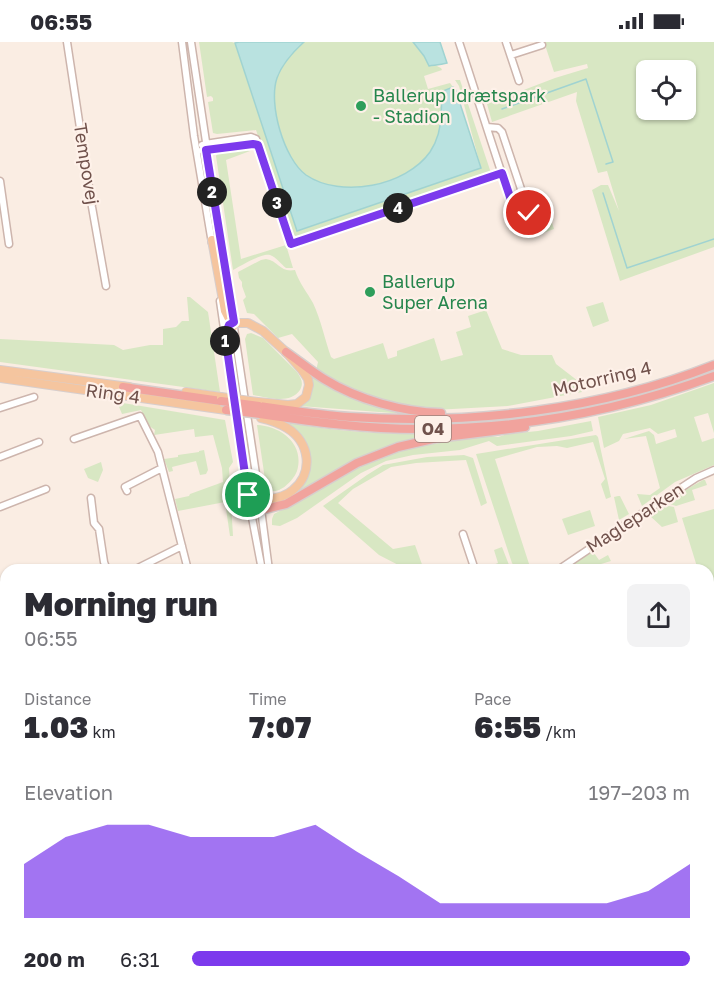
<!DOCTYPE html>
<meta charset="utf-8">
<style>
body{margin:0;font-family:"Golos Text",sans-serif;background:#f2f2f3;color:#2b2b33;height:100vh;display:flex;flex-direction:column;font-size:22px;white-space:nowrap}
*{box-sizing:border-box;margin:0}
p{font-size:20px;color:#7c7c81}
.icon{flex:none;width:33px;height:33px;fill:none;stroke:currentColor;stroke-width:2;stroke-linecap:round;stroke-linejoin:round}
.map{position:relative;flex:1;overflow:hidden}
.sheet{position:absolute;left:0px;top:522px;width:714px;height:429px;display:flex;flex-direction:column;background:#fff;border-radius:18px 18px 0 0;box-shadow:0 2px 4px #0004}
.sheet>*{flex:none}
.controls{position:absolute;left:636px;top:18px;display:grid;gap:12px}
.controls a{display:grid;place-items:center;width:60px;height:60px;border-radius:9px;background:#fff;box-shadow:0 2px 4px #0004;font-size:30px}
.pin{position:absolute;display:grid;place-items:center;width:51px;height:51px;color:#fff;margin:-26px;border:3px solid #fff;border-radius:50%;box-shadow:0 2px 6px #0007}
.km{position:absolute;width:30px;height:30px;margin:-15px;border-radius:50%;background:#222;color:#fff;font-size:16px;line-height:30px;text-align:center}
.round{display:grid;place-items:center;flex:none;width:63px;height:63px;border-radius:9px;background:#f2f2f3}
.summary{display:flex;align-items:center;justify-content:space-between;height:102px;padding:0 24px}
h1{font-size:33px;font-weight:800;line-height:45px}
.figures{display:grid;grid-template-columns:repeat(3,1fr);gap:9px;height:102px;padding:6px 24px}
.figures div{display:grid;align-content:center}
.figures b{font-size:30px;font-weight:800}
.figures small{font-size:16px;font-weight:400}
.figures p{font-size:16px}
.chart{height:168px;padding:12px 24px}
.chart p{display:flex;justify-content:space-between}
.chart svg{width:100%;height:108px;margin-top:6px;fill:#7c3aed;opacity:.7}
ul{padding:0 24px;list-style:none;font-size:20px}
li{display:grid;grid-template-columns:96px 72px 1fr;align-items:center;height:45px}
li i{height:15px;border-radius:8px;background:#7c3aed}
.status{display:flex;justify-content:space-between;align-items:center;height:42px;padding:0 30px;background:#fff;direction:ltr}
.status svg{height:16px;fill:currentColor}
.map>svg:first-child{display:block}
.green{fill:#d8e7c3;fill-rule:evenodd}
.water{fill:#b9e2e0;stroke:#a0d3d1;stroke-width:1.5}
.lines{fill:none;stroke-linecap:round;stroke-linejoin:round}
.stream{stroke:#a0d3d1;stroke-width:1.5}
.minor-casing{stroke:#cdb5ad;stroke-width:9}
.major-casing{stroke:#d7cecd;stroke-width:10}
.highway-casing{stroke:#d7cecd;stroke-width:11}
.minor{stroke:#fff;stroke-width:6}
.major{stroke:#f5c59f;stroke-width:8}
.highway{stroke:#f1a39d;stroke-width:8}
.major-bridge-casing{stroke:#d7cecd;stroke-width:10;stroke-linecap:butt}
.highway-bridge-casing{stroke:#d7cecd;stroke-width:11;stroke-linecap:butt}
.major-bridge{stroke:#f5c59f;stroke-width:8}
.highway-bridge{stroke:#f1a39d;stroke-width:8}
.route-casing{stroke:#fff;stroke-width:12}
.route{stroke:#7c3aed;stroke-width:8}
.leisure-dot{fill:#2e9e5b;stroke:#fef1e9;stroke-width:2}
.labels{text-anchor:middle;stroke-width:4.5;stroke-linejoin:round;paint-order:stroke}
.shield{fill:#fef1e9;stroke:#9b817a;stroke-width:1.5}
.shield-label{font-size:16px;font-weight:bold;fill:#70514b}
.leisure-label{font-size:18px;fill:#27864d;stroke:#fef1e9;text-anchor:start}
.street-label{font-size:18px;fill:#70514b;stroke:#fef1e9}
</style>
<div class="status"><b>06:55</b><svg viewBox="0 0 49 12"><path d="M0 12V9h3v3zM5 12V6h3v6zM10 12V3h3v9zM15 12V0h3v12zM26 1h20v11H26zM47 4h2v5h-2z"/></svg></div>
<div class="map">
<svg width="714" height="951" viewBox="0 0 714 951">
<rect width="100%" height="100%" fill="#faede3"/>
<path class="green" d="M199 0H232L235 1 298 189 481 126 459 44 455 38H460L491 131 306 192 296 194 291 192 256 88 217 92 213 91 208 60 213 59V56L211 54 207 55Z
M304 0H413L424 14 429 24 435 23 441 26 442 28 424 34 428 47 450 41 453 45 443 49C441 57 442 63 441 71 441 85 438 98 430 110 406 144 341 157 306 133 284 117 268 62 277 36 282 22 293 10 304 0Z
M544 0H714V205L620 239 592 148 601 143H608L619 169 607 129 598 131 576 59 577 50 492 80 487 62 555 36 588 26 587 22 554 30ZM646 28H686V68H646Z
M247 108 250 109 226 118 241 217 286 203 293 226H286C281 222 276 215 270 213 261 211 241 224 233 228L216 114 217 112Z
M548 168 554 187 543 191 537 172Z
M266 217C279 219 280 231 295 228 299 241 307 250 313 261 321 278 325 298 331 315L334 317 383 301 388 317 397 314V309L434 296 441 319 463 313 456 290 471 285 468 274 486 268 502 307 521 313H552L556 322 578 339 582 350 508 364 434 368 380 358 343 344 316 329 318 320 292 292 278 296 254 272 247 271 243 258 246 255 242 244V240L239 236 238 230 261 218Z
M187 255H190L208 270 220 350 0 320V297L114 303 123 308 150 303H163V287L176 285 182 279H189Z
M603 260 609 279 593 285 586 265Z
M251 291 263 296 297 330C301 336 304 341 300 348 290 363 267 355 253 353L245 297 247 292Z
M299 320 313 332 405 369V372L300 364 301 362C321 347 312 336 299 320Z
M714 341V391L708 371 694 375 702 400 714 396V423L675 440 642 464 637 452 650 453 660 446 646 394 624 397 649 389 654 393 656 402 677 395 675 387 658 392 650 386 623 392 619 399 604 406 598 375 651 363Z
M117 360 225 378 233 420 229 426 233 494H230L225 460 178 469 175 457 189 454 190 452 223 440 222 426 213 393 195 395 194 387 154 393 155 388 149 384 141 368 122 372Z
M591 379 593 389 571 394 497 404 489 399 460 408 413 413 386 419 361 431 297 476 280 484 272 483V477L274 472 297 460 346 432 351 427 406 405 428 403 484 393 498 395 508 392 538 389Z
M290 381C337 390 387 392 435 392V394L380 408 342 425 336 431 291 456 273 462V461C299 454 305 445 310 419L289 385Z
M257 383C281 384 305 402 297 429 293 440 274 458 266 444Z
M596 393 598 395 611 455 606 457 601 442 605 437 593 400 567 406 557 404 537 405 495 417 531 528H517L512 521 476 412Z
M204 408 208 428 206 432 200 433 196 419 172 425 173 429 169 430 164 417 178 415V413L199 410V409Z
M464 413 473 416 487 461 481 464 466 418 416 421 391 425 353 447 338 461 393 507 415 503 424 528H408L379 513 323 464 367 433 383 423 427 415Z
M101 420 103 428 98 440 88 436 84 427Z
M703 438H705L707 443 692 448 695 458 676 464 664 460Z
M618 454H620L629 472 619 478 614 455Z
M664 463 674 465 678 480 662 485 649 473Z
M714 467V568L711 569 708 560V528H698L682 476Z
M590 468 595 484 568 493 562 477Z
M502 505 511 528H484L483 527 498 521 494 508Z
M595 507 596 508 594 511 599 518 608 513 611 519 581 528H563Z
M6 897V921L4 929H0V909Z"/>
<path class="water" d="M239 0H304C293 10 282 22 277 36 268 62 284 117 306 133 341 157 406 144 430 110 438 98 441 85 441 71 442 63 441 57 443 49L453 45 455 46 481 126 297 189 235 1Z
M413 0H440L447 21C440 23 436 23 429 24L424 14Z"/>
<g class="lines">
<path class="stream" d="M502 67 586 37 613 120 606 122
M603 151 627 226 714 197"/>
<defs>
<path id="minor" d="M67 0 92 165 106 244
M182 0 194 94 212 201
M191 0 259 452 269 528
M459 0C479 60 497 120 518 179 522 183 527 183 530 178L529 171 502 90 498 86 487 85
M506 0 519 39
M511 13 542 3
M202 103 205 102 251 95 256 97 291 202 502 131
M202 108H206L253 101 258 103
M0 139 9 202
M220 259 250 465 262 528
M0 366 34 355
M74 397 140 374 158 410 188 528
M0 415 39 400
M127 449 125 445 162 426
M91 456 94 481 99 487 104 520 107 528
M0 465 46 447
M463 492 475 528
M134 528 182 504
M558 528 635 476 696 436 714 428
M0 547 6 544
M0 618 6 648
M0 684 6 681
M0 731 6 730
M708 752 714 750
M0 769H6
M708 779 714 777
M708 786 714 785
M0 857 6 844
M0 878 6 868
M708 901 714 925
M69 945 70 951
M164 945V951
M222 945V951
M279 945 280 951
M353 945 356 951
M517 945 519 951
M623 945 625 951
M659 945 660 951
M431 949 444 945"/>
<path id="major" d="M212 198 225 269 233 285
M225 293 227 286 232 281H248L263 289 286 310 302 328 308 337 309 343 306 355 297 362 288 363 258 360
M0 328 129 345
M0 336 226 368
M186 350 221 355
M250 465C254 463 258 460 262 459 273 456 284 456 293 448 314 431 310 400 287 386 279 381 270 378 261 376"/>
<path id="highway" d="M286 310C299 319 311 329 324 337 358 358 403 370 441 371
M123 345 221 359
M259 364C289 368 320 373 350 375 472 383 600 368 714 323
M260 372C313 380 366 387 419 387 520 387 620 369 714 334
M250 465 261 468 286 462 357 421 398 405 437 396 525 385"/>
</defs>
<use href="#minor" class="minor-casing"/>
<use href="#major" class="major-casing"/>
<use href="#highway" class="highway-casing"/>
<use href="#minor" class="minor"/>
<use href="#major" class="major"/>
<use href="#highway" class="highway"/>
<defs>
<path id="major-bridge" d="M221 355 258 360"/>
<path id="highway-bridge" d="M221 359 259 364
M226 368 260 372"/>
</defs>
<use href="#major-bridge" class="major-bridge-casing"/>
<use href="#highway-bridge" class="highway-bridge-casing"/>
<use href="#major-bridge" class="major-bridge"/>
<use href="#highway-bridge" class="highway-bridge"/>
</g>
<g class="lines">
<defs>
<path id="route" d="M248 453 225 293 229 283 234 280 206 108 253 102 258 103 291 202 502 131 518 179 522 182C530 182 531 178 529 171"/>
</defs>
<use href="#route" class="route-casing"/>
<use href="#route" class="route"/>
</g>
<g class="leisure-dot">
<circle cx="361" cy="64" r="6"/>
<circle cx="370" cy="250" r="6"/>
</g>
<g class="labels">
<rect class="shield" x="415" y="374" width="36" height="26" rx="4.5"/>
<g class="shield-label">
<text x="433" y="393">O4</text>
</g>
<g class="leisure-label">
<text x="373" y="60">Ballerup Idrætspark<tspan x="373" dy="21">- Stadion</tspan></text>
<text x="382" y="246">Ballerup<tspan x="382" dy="21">Super Arena</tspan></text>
</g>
<g class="street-label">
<text transform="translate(86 122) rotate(81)" y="6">Tempovej</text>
<text transform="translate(602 337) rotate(-13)" y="6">Motorring 4</text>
<text transform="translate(113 352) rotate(8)" y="6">Ring 4</text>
<text transform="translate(635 476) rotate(-33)" y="6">Magleparken</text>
</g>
</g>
</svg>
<div class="controls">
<a><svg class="icon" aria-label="locate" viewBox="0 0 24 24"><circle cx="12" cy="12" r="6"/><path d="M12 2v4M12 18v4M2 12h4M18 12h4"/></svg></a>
</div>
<div class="pin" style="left:248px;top:453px;background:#1e9e55"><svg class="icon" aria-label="arrive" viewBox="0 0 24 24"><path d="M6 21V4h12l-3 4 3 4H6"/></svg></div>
<div class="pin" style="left:529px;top:171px;background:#d93025"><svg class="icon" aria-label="check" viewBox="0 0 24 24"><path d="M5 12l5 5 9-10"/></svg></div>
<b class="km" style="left:225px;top:299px">1</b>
<b class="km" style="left:212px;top:150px">2</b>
<b class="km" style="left:277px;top:161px">3</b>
<b class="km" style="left:398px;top:166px">4</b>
<section class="sheet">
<div class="summary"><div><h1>Morning run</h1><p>06:55</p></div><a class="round"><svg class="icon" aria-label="share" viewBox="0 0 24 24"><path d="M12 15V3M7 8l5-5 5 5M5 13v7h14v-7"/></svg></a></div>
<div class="figures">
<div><p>Distance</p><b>1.03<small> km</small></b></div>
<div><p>Time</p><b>7:07</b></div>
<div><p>Pace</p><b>6:55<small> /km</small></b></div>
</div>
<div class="chart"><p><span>Elevation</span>197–203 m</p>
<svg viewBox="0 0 160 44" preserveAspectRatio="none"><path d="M0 44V22L10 11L20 6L30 6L40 11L50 11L60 11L70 6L80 17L90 27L100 38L110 38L120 38L130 38L140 38L150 33L160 22V44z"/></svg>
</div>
<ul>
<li><b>200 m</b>6:31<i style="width:100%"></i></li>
</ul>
</section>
</div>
